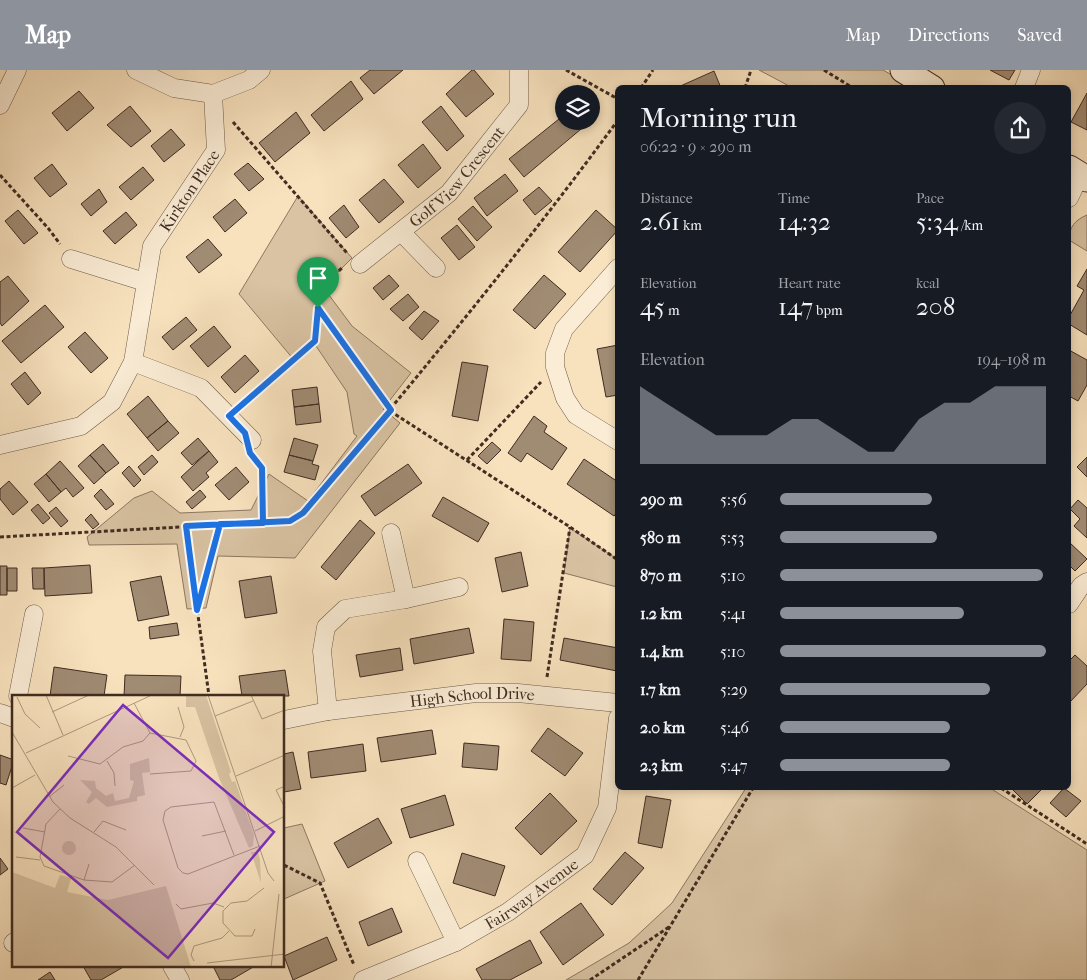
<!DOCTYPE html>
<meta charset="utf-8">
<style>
body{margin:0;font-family:"IM FELL French Canon",serif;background:#242831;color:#f1f3f6;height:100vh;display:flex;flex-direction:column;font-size:19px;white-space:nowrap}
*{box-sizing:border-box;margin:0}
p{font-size:16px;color:#9ea1a6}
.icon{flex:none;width:28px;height:28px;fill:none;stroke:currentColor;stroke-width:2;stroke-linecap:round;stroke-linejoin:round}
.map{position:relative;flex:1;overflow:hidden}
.sheet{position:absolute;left:615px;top:15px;width:456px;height:705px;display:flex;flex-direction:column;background:#171b24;border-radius:8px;box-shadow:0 2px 8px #0003}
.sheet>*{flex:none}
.tools{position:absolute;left:555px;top:15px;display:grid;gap:10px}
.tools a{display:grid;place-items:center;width:45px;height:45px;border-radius:50%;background:#171b24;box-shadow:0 2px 8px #0003;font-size:25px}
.pin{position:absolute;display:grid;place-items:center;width:42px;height:42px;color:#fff;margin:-51px -21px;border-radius:50% 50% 50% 0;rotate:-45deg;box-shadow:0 0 5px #0007}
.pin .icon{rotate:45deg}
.round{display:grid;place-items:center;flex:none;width:52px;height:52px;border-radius:26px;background:#242831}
.headline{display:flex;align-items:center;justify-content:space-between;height:85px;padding:0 25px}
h1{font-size:28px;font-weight:600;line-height:38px}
.metrics{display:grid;grid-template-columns:repeat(3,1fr);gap:8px;height:85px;padding:5px 25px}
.metrics div{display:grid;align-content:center}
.metrics b{font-size:25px;font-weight:600}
.metrics small{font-size:14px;font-weight:400}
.metrics p{font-size:14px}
.chart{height:140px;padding:10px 25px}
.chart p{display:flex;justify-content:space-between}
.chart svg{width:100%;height:90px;margin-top:5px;fill:#8c9099;opacity:.7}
ul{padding:0 25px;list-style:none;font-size:16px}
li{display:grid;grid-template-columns:80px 60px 1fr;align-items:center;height:38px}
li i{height:12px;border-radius:6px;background:#8c9099}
header{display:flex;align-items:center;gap:30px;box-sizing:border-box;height:70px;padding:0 25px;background:#8c9099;color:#fff}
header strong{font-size:24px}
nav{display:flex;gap:28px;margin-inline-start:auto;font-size:18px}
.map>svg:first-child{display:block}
.green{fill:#d9c3a3;stroke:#8c7862}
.building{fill:#a08b73;stroke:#402c21}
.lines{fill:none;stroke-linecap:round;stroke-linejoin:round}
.street-casing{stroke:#6e5a48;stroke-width:19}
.secondary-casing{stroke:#402c21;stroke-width:27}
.path{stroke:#402c21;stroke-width:3;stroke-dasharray:4 2.5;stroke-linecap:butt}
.street{stroke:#faecd5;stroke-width:18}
.secondary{stroke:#faecd5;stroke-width:25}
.route-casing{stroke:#fff;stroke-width:10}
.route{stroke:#1a73e8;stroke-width:6}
.labels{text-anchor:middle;stroke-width:4.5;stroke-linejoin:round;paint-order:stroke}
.street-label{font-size:16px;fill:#402c21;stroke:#faecd5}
.inset-road{fill:none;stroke:#ae997f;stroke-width:1}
.view{fill:#7b2cbf;fill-opacity:0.15;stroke:#7b2cbf;stroke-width:2.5}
.inset-edge{fill:none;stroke:#402c21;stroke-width:2.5}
</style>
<header>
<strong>Map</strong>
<nav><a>Map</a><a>Directions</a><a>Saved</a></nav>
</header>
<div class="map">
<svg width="1087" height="910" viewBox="0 0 1087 910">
<rect width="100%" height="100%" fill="#f8e2be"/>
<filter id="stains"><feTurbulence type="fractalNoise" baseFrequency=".004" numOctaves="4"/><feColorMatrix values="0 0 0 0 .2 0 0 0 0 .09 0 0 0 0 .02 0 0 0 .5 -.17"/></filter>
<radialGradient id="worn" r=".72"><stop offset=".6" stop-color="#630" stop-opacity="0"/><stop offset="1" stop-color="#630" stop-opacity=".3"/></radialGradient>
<path class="green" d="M759 0H883L913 17H791Z
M298 126 352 188 323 217 352 256 411 303 383 339 400 353 295 488 218 486 206 538 187 539 177 474 89 475 87 467 134 428 152 421 180 443 251 440 269 404 308 431 357 366 354 364 347 322 316 276 294 290 239 224Z
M1087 145V181L1069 170C1069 157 1075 150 1087 145Z
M570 458 617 489V517L564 503Z
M746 718H990L1087 780V910H566L629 873 672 833Z
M302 754 325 811 284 829V758Z"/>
<path class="building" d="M370 0H403L374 24 360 8Z
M472 0H474L494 24 466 47 446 24Z
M990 0H1015L1009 10Z
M714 1 721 18H676Z
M351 11 363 29 324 61 311 45Z
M79 21 94 38 67 61 52 43Z
M1087 23V60L1071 52Z
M130 36 151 61 131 77 107 55Z
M441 36 464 66 447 81 422 52Z
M296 42 310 63 275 92 259 73Z
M564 45V51H585L587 54 524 107 509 89Z
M171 59 185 75 164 92 151 76Z
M423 74 441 98 418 118 398 95Z
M248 93 264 109 249 121 234 104Z
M52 94 67 114 50 127 34 108Z
M143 97 154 110 131 130 119 117Z
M505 104 518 121 487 146 474 128Z
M384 109 404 132 379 153 359 130Z
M539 117 552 131 535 145 523 130Z
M99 119 107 132 91 146 81 134Z
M235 129 247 143 225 162 213 147Z
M344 135 359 157 346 168 329 148Z
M473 136 492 157 477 171 458 149Z
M18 140 38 163 24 174 5 151Z
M596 140 618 160 580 202 558 182Z
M126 142 137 155 115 174 103 161Z
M457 155 475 177 459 190 441 168Z
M208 169 222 185 199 203 186 187Z
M1087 199V265L1069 254V247L1084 220 1077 216Z
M389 205 399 216 383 230 373 218Z
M544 205 566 224 535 259 513 240Z
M8 206 29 231 2 256 0 253V212Z
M408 224 419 237 403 251 390 239Z
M45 235 64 257 21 293 2 271Z
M424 241 439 251 422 270 409 258Z
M186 247 197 260 173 280 162 267Z
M214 256 231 277 208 297 190 276Z
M85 262 108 288 91 303 68 277Z
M618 275V325L606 327 597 279Z
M1069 280 1087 290V315L1078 331 1069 326Z
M245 285 259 301 235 323 221 307Z
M462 292 488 296 478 351 452 346Z
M25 302 41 323 28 335 11 314Z
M317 317 319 334 294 337 292 320Z
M148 326 168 351 147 368 127 344Z
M319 334 321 352 296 355 294 337Z
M534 346 547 356 544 362 567 378 552 400 527 383 521 392 508 383Z
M168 351 179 363 158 381 147 368Z
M198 368 209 381 192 395 181 383Z
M294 368 318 375 313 391 289 385Z
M492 372 501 380 487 394 478 386Z
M103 374 119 393 106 403 90 385Z
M209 381 218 392 206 403 209 407 193 421 181 407Z
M90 385 106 403 94 414 78 396Z
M152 385 158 392 144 405 138 397Z
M289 385 313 391 312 394 319 396 315 410 284 402Z
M1087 387V407L1077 397Z
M584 389 618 412V441L614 446 567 414Z
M60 391 84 418 73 427 66 418 61 422 46 404Z
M408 394 422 413 375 446 361 426Z
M129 396 141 410 134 417 122 403Z
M236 397 249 412 229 430 215 415Z
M46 404 61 422 49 432 34 414Z
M9 411 28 432 13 445 0 429V419Z
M101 419 114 434 106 440 94 426Z
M200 420 206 427 192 439 186 432Z
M443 427 489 453 478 472 432 446Z
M1078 430 1087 438V468L1074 456 1080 449 1070 439Z
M38 434 50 448 43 454 31 440Z
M56 437 68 451 61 457 49 443Z
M91 444 99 454 93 459 85 450Z
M360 450 375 463 336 510 321 497Z
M1069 472 1087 489 1075 501 1069 495Z
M521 482 528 516 502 522 495 488Z
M90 495 92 523 45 526 44 498Z
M0 496H7V525H0Z
M7 498H17V521H7Z
M32 498H44V519H33Z
M161 506 169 545 138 551 130 512Z
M271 506 277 543 245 548 239 511Z
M504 549 534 552 531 591 501 589Z
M177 553 179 565 150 569 149 557Z
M469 558 474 583 414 594 410 569Z
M564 568 618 578 617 601 560 590Z
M400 578 403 600 360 607 356 585Z
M1075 585 1087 596V614L1069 633V591Z
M54 597 107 605 104 626H50Z
M285 600 289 626H242L239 606Z
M125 605 181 606 180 626H124Z
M548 658 583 683 565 706 531 681Z
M432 660 436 684 381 692 377 668Z
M464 673 499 676 497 700 462 697Z
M363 674 366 701 311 708 308 682Z
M293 682 301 719 284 722V684Z
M0 685 14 690 6 715 0 713Z
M1013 718H1043L1027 734 1012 719Z
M1064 718 1081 731 1066 747 1050 733Z
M550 723 577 751 541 785 515 758Z
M445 725 454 755 410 768 401 739Z
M646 726 671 730 662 778 638 773Z
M378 748 392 773 348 798 334 773Z
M625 782 644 798 612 835 593 819Z
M462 783 505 796 495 826 453 813Z
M0 788 8 799 0 805Z
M581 833 604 865 563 895 540 862Z
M392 838 402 862 368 876 359 852Z
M327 867 337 890 293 910 284 886Z
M530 870 542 893 510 910H482L476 899Z
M83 896H125L101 910H91Z
M213 896H255L231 910H220Z
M50 902 55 910H38Z"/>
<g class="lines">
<defs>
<g id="street">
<path d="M136 0 174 18 213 24 249 10 261 0"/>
<path d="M1024 18 1031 0"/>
<path d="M0 35 17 0"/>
<path d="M1069 128 1080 105"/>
<path d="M401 162 436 198"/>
<path d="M71 189 145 212"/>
<path id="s1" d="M360 194 449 123 519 35V0"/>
<path d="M618 198 564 259 555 283V297L565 328 576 345 618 371"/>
<path d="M133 292 201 318 252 370"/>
<path id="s2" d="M0 375 81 356 112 332 133 292 152 176 216 80 213 24"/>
<path d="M391 463 406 529"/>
<path d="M1069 534 1081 516 1087 512"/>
<path d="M18 626 34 544"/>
<path d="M328 641 322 581 326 557 345 539 406 529 459 517"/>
<path d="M0 643 14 648"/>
<path id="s3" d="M284 650 328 641 476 623H518L618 633"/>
<path d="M417 791 456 872"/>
<path d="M13 873 14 872"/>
<path d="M172 896 180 910"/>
<path id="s4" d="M363 910 456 872 508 842 585 785 607 738 618 648"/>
</g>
<path id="secondary" d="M903 0 932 18
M1069 98 1087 109"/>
</defs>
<use href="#street" class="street-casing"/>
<use href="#secondary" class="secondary-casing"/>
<path class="path" d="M566 0 618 29
M824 0 853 18
M641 18 653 0
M745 18 751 0
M233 52 347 183
M0 105 48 158 60 174
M318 239 391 339
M242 334 315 271 319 219 343 197
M390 341 570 457 618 490
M254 389 262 398 263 453
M467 390 541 312
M186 457 209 626
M0 467 290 451 303 443C411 315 519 185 618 50
M198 538 220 454
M547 607 570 457
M1001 718 1087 774
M284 795 320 813 354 895
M590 910 669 857
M638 910 753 718"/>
<use href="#street" class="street"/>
<use href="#secondary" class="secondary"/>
</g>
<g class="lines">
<defs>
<path id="route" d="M318 238 315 271 229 346 245 363 250 383 262 398 263 453 220 454 197 540 186 456 290 451 303 443 391 340 318 238"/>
</defs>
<use href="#route" class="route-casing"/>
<use href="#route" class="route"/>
</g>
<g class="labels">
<g class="street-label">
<text dy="6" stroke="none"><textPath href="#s1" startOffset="131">Golf View Crescent</textPath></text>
<text dy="6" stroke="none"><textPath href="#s2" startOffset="352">Kirkton Place</textPath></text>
<text dy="6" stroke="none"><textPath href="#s3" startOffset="190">High School Drive</textPath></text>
<text dy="6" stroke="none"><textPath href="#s4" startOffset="190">Fairway Avenue</textPath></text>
</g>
</g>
<g transform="translate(12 625)">
<rect width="272" height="272" fill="#f8e2be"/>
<path d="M174 0H194L219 77 217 79 220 87 223 86 242 140 241 151 237 153 207 83 183 12H174ZM137 63 138 77 130 78 133 100 125 102V106L95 112 84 103 77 109 74 107 80 97 68 85 83 86 84 93 94 101 101 98 103 106 117 103 122 86 118 85V69ZM50 153a7 7 0 1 1 14 0a7 7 0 1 1-14 0ZM239 157H246L248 165 249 188ZM0 177 43 193 48 180 59 183 55 197 96 205 154 191 179 272H0Z" fill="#d9c3a3"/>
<path class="inset-road" d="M34 0 51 40M196 0 256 178 262 186M239 0 250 24 273 15M5 2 13 19 28 33M122 8 138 38 174 45 184 66 179 76 138 79M166 12 172 32 168 42M40 17 77 0M203 21 241 6M0 37 41 107 58 123 104 152 142 190M14 58 140 0M56 61 88 69 111 52 131 46 138 38M95 66 102 78 103 91M224 81 273 60M273 91 264 95 273 113M0 93 23 80M37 102 52 90M48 114 34 129 28 162 32 171 72 185 100 187 123 170M11 133 33 137M243 136 273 121M82 137 91 126 114 135M190 141 214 136M222 160 202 107 159 112 153 116 151 125 166 173 171 178 176 179 248 151M4 162 28 165M72 185 77 169M164 209 169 214 201 208 212 212M243 234 240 241H223L211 228V216L219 208 235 206 252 193M182 266 179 260 182 251 210 243 217 236M195 268 273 259M259 273 267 199"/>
<path class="view" d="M111 10 262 137 156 263 5 137Z"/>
<rect width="272" height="272" class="inset-edge"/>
</g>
<rect width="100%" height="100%" filter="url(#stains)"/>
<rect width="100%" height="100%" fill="url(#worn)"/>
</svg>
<div class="tools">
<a><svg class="icon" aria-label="layers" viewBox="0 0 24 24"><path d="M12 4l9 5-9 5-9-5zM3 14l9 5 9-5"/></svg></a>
</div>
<div class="pin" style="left:318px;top:238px;background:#1e9e55"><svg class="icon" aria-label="arrive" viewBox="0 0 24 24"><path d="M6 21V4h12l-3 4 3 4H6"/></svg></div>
<section class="sheet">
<div class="headline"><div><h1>Morning run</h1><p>06:22 · 9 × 290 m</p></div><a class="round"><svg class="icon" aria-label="share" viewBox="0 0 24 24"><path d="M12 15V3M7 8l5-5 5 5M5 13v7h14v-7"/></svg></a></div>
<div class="metrics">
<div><p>Distance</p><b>2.61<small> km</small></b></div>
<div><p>Time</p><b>14:32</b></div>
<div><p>Pace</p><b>5:34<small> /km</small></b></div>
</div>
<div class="metrics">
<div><p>Elevation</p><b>45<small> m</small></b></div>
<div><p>Heart rate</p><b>147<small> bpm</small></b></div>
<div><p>kcal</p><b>208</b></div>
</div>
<div class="chart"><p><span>Elevation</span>194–198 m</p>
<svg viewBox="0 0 160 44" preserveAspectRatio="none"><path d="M0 44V6L10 14L20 22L30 30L40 30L50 30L60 22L70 22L80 30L90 38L100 38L110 22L120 14L130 14L140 6L150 6L160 6V44z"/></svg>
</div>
<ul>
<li><b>290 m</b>5:56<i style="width:57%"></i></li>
<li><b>580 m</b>5:53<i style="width:59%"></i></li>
<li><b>870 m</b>5:10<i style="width:99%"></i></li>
<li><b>1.2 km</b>5:41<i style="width:69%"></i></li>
<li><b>1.4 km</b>5:10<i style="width:100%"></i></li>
<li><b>1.7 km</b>5:29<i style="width:79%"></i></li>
<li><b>2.0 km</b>5:46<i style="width:64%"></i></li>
<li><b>2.3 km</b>5:47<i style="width:64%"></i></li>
</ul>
</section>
</div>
